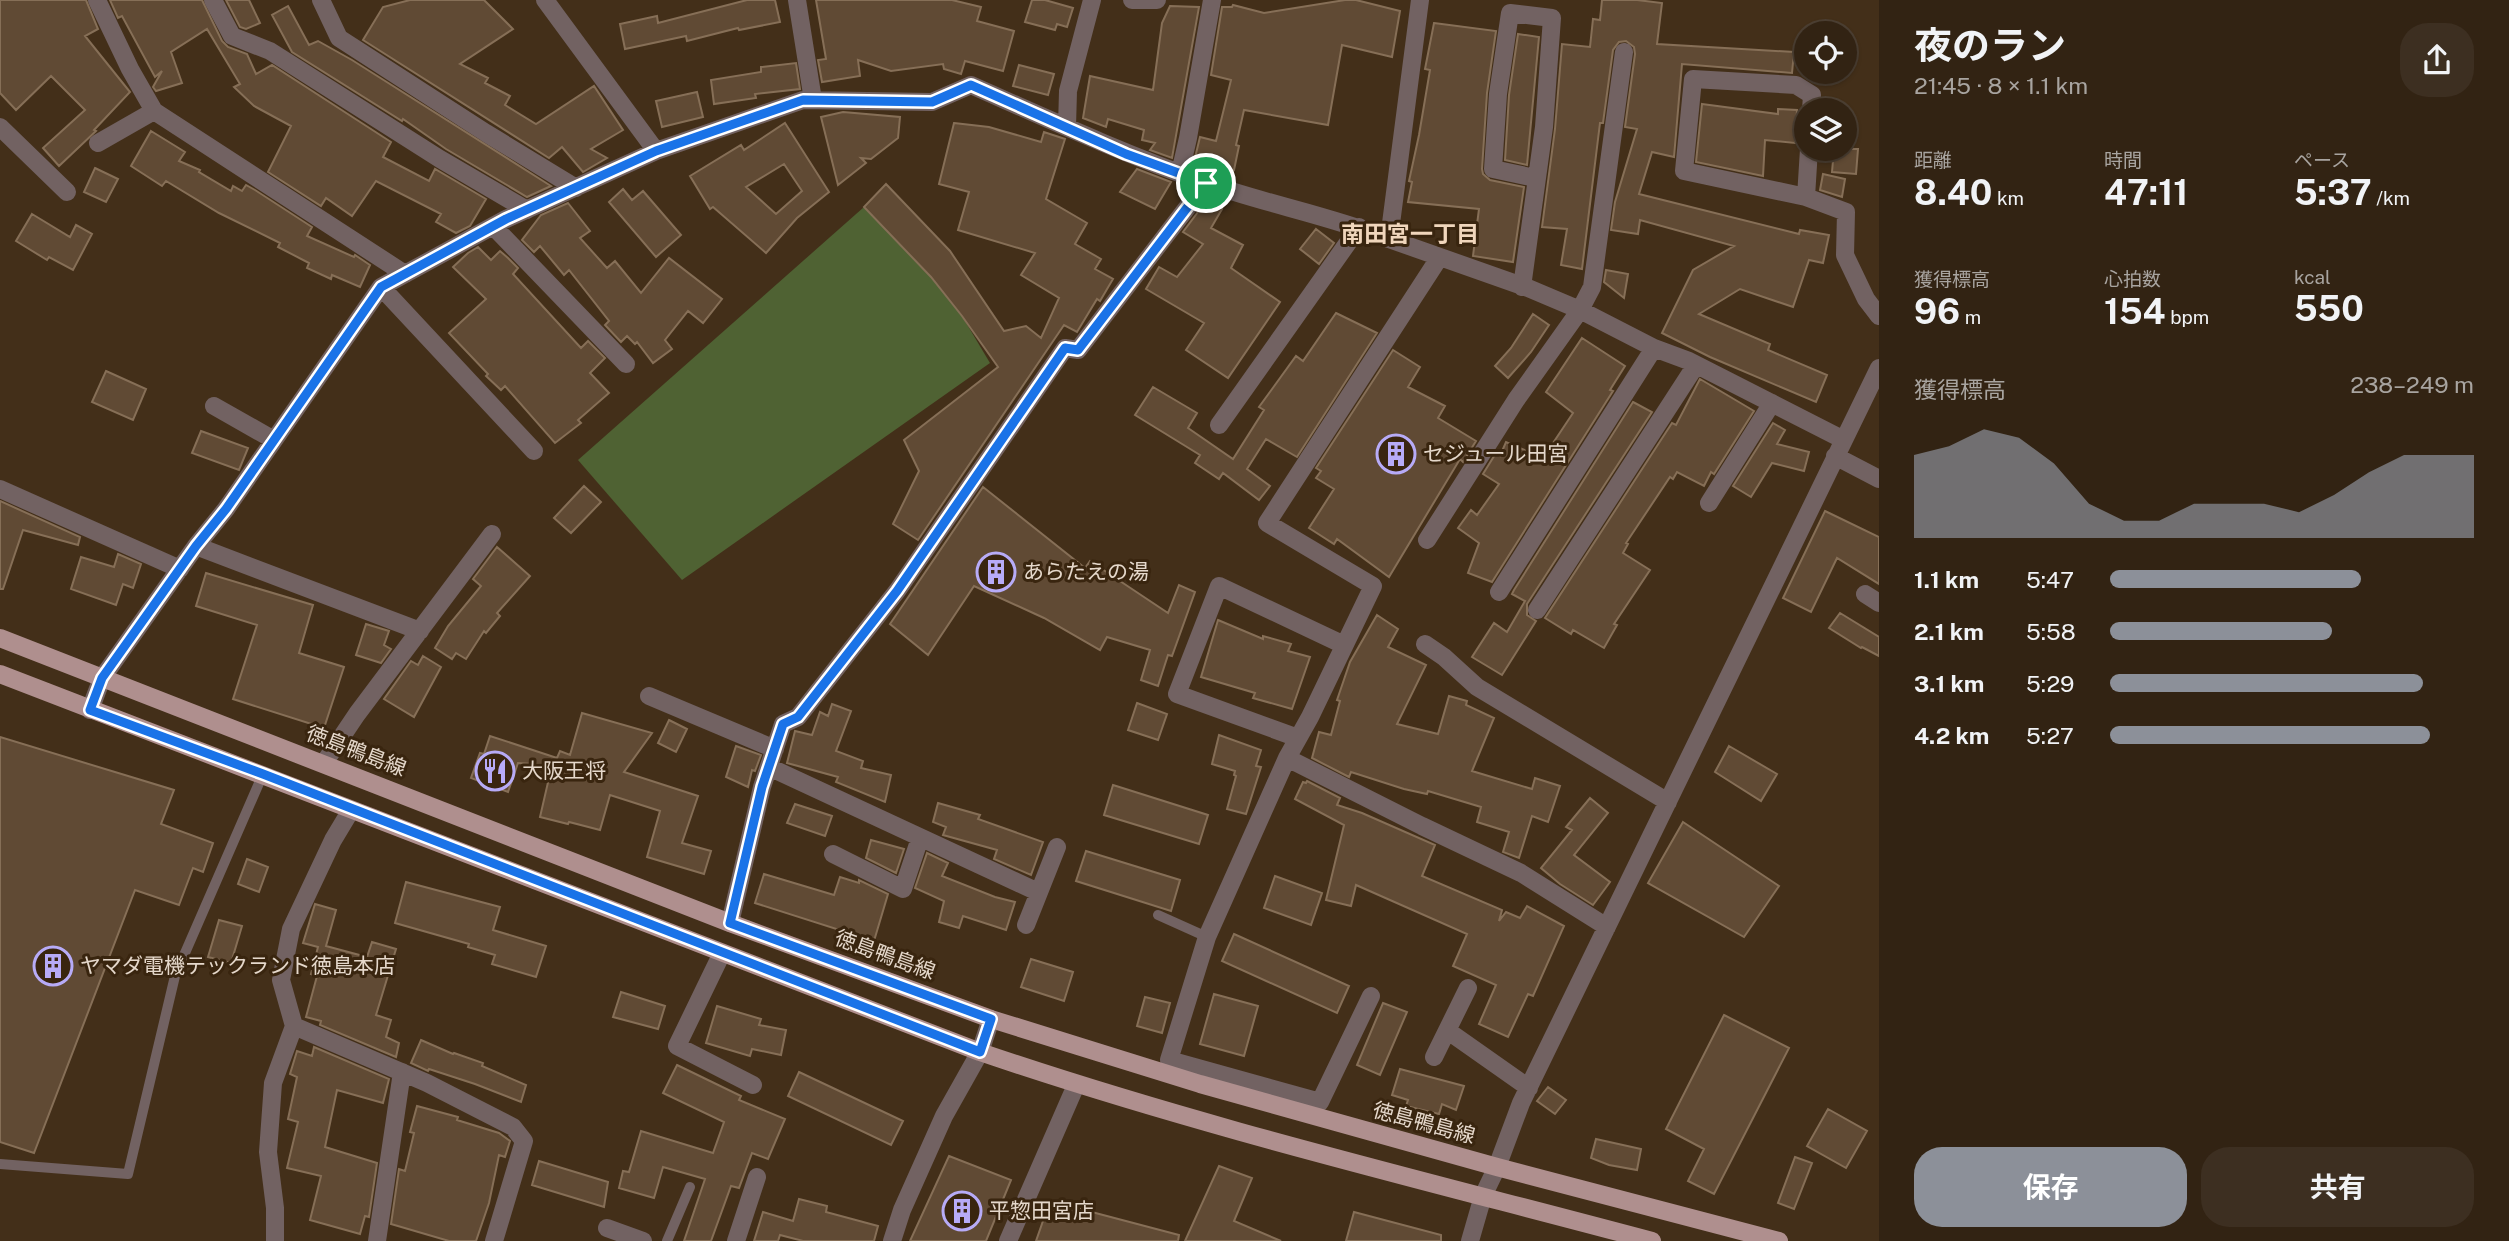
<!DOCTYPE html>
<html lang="ja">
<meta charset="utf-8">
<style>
body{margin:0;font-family:"Public Sans","Noto Sans JP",sans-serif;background:#3d2f21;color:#f1f3f6;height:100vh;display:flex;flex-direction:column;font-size:26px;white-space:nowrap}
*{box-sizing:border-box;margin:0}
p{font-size:23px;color:#a8a4a0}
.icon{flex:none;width:38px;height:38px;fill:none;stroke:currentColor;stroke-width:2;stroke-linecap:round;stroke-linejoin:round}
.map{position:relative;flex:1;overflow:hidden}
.sheet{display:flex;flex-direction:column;background:#322313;width:630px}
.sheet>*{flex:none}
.buttons{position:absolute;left:1794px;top:21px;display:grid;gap:14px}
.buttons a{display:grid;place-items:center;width:63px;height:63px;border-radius:50%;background:#322313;box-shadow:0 2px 5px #0004,0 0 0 2px #4d4033;font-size:35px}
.pin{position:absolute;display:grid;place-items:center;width:60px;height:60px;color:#fff;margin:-30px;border:4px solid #fff;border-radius:50%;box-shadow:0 2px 7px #0007}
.round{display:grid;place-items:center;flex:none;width:74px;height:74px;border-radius:28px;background:#3d2f21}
.head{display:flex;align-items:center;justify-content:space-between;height:119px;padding:0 35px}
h1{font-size:38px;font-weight:700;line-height:52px}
.stats{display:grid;grid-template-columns:repeat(3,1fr);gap:10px;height:119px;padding:7px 35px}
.stats div{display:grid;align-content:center}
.stats b{font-size:35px;font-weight:700}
.stats small{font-size:19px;font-weight:400}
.stats p{font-size:19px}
.chart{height:196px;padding:14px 35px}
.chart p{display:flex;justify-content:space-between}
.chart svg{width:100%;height:126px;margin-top:7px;fill:#8c9099;opacity:.7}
.action{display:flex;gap:14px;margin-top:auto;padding:14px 35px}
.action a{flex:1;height:80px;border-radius:28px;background:#8c9099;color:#fff;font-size:28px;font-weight:700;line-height:80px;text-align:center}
.action a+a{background:#3d2f21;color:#f1f3f6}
ul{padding:0 35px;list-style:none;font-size:23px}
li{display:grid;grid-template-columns:112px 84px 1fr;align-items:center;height:52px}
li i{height:18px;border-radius:9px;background:#8c9099}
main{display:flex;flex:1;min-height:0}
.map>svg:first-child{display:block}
.green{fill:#4f6233}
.building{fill:#604a34;stroke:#866f57;stroke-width:2;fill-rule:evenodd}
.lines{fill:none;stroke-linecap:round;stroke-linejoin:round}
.lane{stroke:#726262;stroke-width:10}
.street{stroke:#726262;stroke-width:18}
.primary{stroke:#af8f8e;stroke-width:18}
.route-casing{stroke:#fff;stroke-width:14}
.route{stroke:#1a73e8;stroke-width:9}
.labels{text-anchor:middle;stroke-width:6;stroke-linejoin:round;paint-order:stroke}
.poi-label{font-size:21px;fill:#e5d8cb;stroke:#39250f;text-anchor:start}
.street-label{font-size:21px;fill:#e5d8cb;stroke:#39250f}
.neighbourhood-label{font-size:23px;font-weight:bold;fill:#f0d6bc;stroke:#39250f}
</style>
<main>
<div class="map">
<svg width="1879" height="1241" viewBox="0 0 1879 1241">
<rect width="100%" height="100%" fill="#432f19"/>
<path class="green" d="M864 207 931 277 962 316 990 363 682 580 578 460Z"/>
<path class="building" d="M0 0H86L98 29 85 36 130 92 94 130 96 131 59 166 43 148 85 110 51 76 16 110 0 93Z
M110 0H202L222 41 228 47 247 54 256 74 272 65 391 142 383 157 429 181 435 169 486 199 470 226 456 233 436 222 441 214 376 181 352 216 326 198 321 206 268 172 291 126 254 106 234 87 240 84 207 29 171 52 182 83 156 91 153 87 162 71 155 77 122 16 118 18Z
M226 0H249L260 23 246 29 240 27Z
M410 0H484L513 29 460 64 488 78 485 83 510 96 505 105 536 124 594 86 623 130 591 149 607 158 583 172 562 147 549 158 363 40 383 7Z
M747 0H775L780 22 739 30 738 28 687 41 686 36 625 49 620 24 657 16 658 23Z
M816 0H952L981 7 977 21 1014 31 1003 71 965 61 961 74 944 69 943 64 891 71 858 60 860 76 822 82 818 60 826 59Z
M1032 0H1045L1073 8 1067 27 1057 24 1055 30 1025 22Z
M1345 0H1356L1400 11 1392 57 1342 45 1328 125 1244 110 1236 145 1239 146 1234 170 1207 164 1203 170 1193 166 1200 137 1216 141 1231 80 1211 75 1222 7H1232L1233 5 1264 13Z
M1602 0H1637L1662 3 1657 44 1794 52 1792 73 1682 64 1674 157 1652 152 1639 194 1799 234 1800 230 1829 235 1823 263 1809 260 1793 307 1740 289 1699 314 1770 344 1768 350 1827 375 1816 402 1710 357 1662 333 1693 270 1734 246 1640 220 1638 234 1611 230 1615 202 1637 129 1625 127 1635 54 1634 47 1626 41 1619 42 1613 50 1603 123H1600L1582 269 1561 265 1567 229 1542 227 1555 129 1562 44 1590 47 1593 19 1600 20Z
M288 6 309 45 318 41 352 60 551 186 527 197 446 149 403 119 402 121 292 52 272 15Z
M1170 6 1199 7 1172 158 1150 150 1155 143 1142 140 1144 130 1108 119 1106 127 1083 118 1090 76 1153 90 1162 23Z
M1434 23 1496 31 1487 93 1482 169 1483 174 1490 180 1524 187 1513 262 1473 256 1479 209 1408 202 1412 182 1409 181 1419 135 1430 70 1425 69Z
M1518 34 1539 37 1527 165 1505 160 1509 95Z
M796 63 800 89 755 94 756 98 714 104 711 80 761 72V67Z
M1019 65 1054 74 1048 95 1013 86Z
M697 92 703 117 662 127 656 101Z
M1702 104 1778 114V109L1797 110 1795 143 1765 140 1763 176 1696 162Z
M843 112 900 117 898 138 871 159 861 158 866 163 838 185 821 117Z
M785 123 829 192 797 218 766 253 713 207 710 209 690 176 741 145 744 150ZM784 164 802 191 776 214 746 187Z
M954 123 989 127 1041 142 1044 132 1065 139 1046 199 1087 223 1075 244 1101 259 1095 269 1113 279 1100 301 1097 299 1077 332 1064 325 918 540 893 524 919 471 904 440 998 367 962 316 931 277 864 207 886 184 950 251 1004 331 1026 326 1041 338 1059 298 1021 275 1035 253 958 230 969 192 939 184Z
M151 131 185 152 179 161 200 170 199 172 231 191 233 186 242 191 246 185 255 190 312 227 307 236 354 257 355 255 370 265 360 287 332 275 331 279 307 268 309 263 278 247 280 243 219 213 166 181 162 186 131 166Z
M1834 149H1858L1856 174 1832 172Z
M95 168 118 179 106 202 84 192Z
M1137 169 1171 182 1155 209 1120 192Z
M1823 174 1845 179 1842 197 1820 190Z
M623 189 632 200 643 191 681 235 656 257 609 202Z
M1207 200 1222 209 1211 228 1243 245 1231 268 1280 302 1228 378 1186 350 1204 323 1146 289 1159 267 1177 277 1203 244 1183 232Z
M568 203 590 231 580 238 607 268 615 261 641 293 669 258 722 299 703 323 688 311 665 340 672 349 653 363 637 342 635 344 627 336 621 342 605 325 609 321 569 270 564 275 540 246 534 252 522 240 541 215Z
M32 214 70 237 76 225 92 234 73 270 49 257 47 260 16 241Z
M1316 229 1334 243 1319 264 1300 249Z
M478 247 491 260 500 251 508 258 518 268 513 274 581 348 588 341 605 358 590 373 609 393 578 420 581 423 555 443 505 386 501 390 486 376 488 374 449 333 486 299 453 267 468 253Z
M1606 270 1628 274 1624 298 1604 282Z
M1336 313 1377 333 1297 457 1266 439 1247 469 1270 486 1259 500 1223 473 1219 479 1195 463 1200 455 1135 415 1153 387 1197 413 1188 428 1233 459 1264 410 1259 407 1296 356 1303 361Z
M1533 314 1549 325 1531 352 1508 378 1495 366 1511 348Z
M1582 338 1625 366 1610 390 1613 391 1492 582 1468 573 1479 543 1458 528 1471 510 1477 515 1499 484 1483 474 1496 453 1500 456 1506 442 1543 458 1573 413 1546 392Z
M1393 350 1420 367 1408 387 1445 406 1438 418 1476 441 1463 462 1460 459 1389 577 1337 539 1334 544 1309 528 1334 489 1316 478 1321 471 1316 468Z
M106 371 146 389 133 420 92 402Z
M1700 379 1754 411 1714 474 1711 472 1704 486 1677 472 1673 479 1670 477 1626 543 1628 544 1623 553 1650 570 1614 624 1617 625 1604 648 1573 630 1571 634 1545 618 1672 423 1676 425Z
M1633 402 1652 412 1527 604V615L1536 621 1502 675 1472 657 1494 623 1507 632 1525 601 1512 594 1514 590Z
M1773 423 1785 430 1777 444 1809 452 1804 471 1772 463 1751 497 1733 486Z
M201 431 248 448 239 470 192 453Z
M584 486 601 502 571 533 554 518Z
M983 487 1085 568 1090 561 1168 613 1179 585 1195 592 1172 656 1168 655 1158 686 1141 680 1150 650 1107 637 1100 650 1044 618 974 586 928 655 890 624Z
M0 501 80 537 78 545 23 530 3 589H0Z
M1825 511 1879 537V584L1837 558 1811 612 1783 598Z
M497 547 530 576 497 613 500 616 486 633 484 631 466 659 456 653 452 659 435 648 448 626 481 586 473 579Z
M118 554 141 564 133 588 123 584 116 605 71 589 81 557 114 567Z
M206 573 313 605 299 653 344 667 324 728 233 699 257 625 196 606Z
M1840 613 1879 637V656L1862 647 1861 648 1829 628Z
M1377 615 1398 629 1388 647 1426 665 1397 724 1438 734 1449 696 1467 701 1466 705 1494 718 1472 771 1532 789 1535 778 1560 786 1548 822 1532 816 1519 858 1503 852 1509 832 1477 822 1481 807 1428 791 1427 794 1404 789 1351 772 1349 777 1312 758 1319 732 1331 735 1340 701 1337 700 1350 662Z
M1218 620 1263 639V636L1291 644 1288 651 1310 657 1292 709 1253 698 1255 693 1201 677Z
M366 624 389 631 384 645 391 649 381 663 356 655Z
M423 656 441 667 414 717 384 699 411 661 418 665Z
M1137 703 1167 714 1158 740 1128 730Z
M832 704 851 711 836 751 863 761 861 768 891 775 885 802 836 782 838 777 787 763 795 731 812 735 820 712 828 716Z
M582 713 652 733 624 772 698 796 682 843 711 851 704 874 647 857 660 811 610 795 600 830 569 822 568 824 540 817 552 765 518 763 508 792 471 778 480 753 484 754 490 736 557 758 560 751 570 755Z
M669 720 687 729 676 752 658 743Z
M1219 735 1261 750 1256 766 1261 767 1246 814 1227 809 1236 776 1234 775 1235 771 1212 764Z
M0 737 174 790 161 824 213 843 203 872 193 868 179 905 135 890 34 1153 0 1142Z
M736 746 761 755 755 771 752 770 748 787 726 777Z
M1729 746 1777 774 1761 801 1715 772Z
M1307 781 1340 798 1337 805 1362 813 1435 845 1422 876 1502 910 1499 921 1506 912 1520 918 1527 906 1564 926 1533 996 1528 994 1508 1037 1479 1024 1496 985 1453 966 1467 934 1356 885 1351 906 1326 900 1344 825 1295 799 1303 782 1306 783Z
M1113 785 1208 815 1199 844 1104 815Z
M1590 798 1608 813 1574 855 1610 882 1593 905 1560 884 1541 868 1572 830 1566 827Z
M938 803 980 815 978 819 1043 842 1031 875 994 859 997 850 943 835 946 827 933 822Z
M795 804 832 816 825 836 787 823Z
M1683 822 1779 886 1744 937 1648 883Z
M871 840 904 849 896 873 866 858Z
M1086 851 1180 880 1171 911 1076 881Z
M927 853 948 863 942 876 995 897 1015 902 1006 930 963 916 959 928 939 922 944 901 915 888Z
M247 859 268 867 259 892 238 884Z
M764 874 834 895 840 877 859 883V880L888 894 874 941 755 903Z
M1275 876 1322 893 1311 925 1264 908Z
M406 882 500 907 493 930 546 946 536 977 492 964 495 955 468 947 469 944 395 923Z
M315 904 336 910 326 946 367 957 372 942 396 949 376 1015 391 1020 386 1037 399 1043 396 1057 320 1025 321 1021 306 1017 317 976 311 974 318 947 303 943Z
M219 920 242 926 231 963 208 957Z
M1234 934 1349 986 1337 1013 1222 961Z
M1031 959 1073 972 1064 1001 1021 987Z
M621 992 665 1006 658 1029 613 1017Z
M1214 994 1258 1006 1244 1056 1200 1044Z
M1145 997 1170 1003 1162 1033 1137 1026Z
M1383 1003 1407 1012 1380 1075 1357 1065Z
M717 1006 761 1019 759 1025 786 1030 781 1055 752 1049 750 1056 706 1043Z
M1724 1015 1789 1048 1714 1194 1688 1181 1704 1149 1666 1129Z
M421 1040 453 1054 454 1053 483 1063 482 1066 526 1085 521 1102 475 1084 429 1069 428 1071 411 1063Z
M314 1047 389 1079 383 1103 337 1090 325 1147 377 1163 369 1217 365 1216 360 1234 310 1220 321 1176 287 1168 298 1122 288 1119 297 1077 290 1074 297 1051 312 1056Z
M677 1065 741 1096 739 1100 785 1119 768 1159 752 1153 739 1188 731 1186 711 1241H684L705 1179 663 1167 654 1198 619 1188 623 1171 629 1172 641 1131 713 1153 724 1122 663 1093Z
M1400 1069 1464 1086 1456 1110 1442 1104 1439 1114 1406 1106 1408 1100 1392 1095Z
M799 1072 903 1121 891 1145 788 1096Z
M1548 1087 1566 1100 1555 1114 1537 1101Z
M417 1106 458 1117 457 1120 499 1133 510 1141 505 1157 499 1155 489 1203 476 1241H449L391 1224 399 1169 405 1171 414 1133 410 1132Z
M1828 1109 1867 1131 1846 1168 1807 1146Z
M1596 1139 1641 1149 1637 1170 1609 1165 1591 1158Z
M949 1156 1011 1180 986 1241H910Z
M1795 1157 1812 1163 1794 1209 1778 1203Z
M539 1161 608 1182 604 1207 532 1185Z
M1219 1166 1252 1178 1234 1221 1281 1241H1185Z
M799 1199 827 1206 826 1212 878 1226 874 1241H803L780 1235 778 1241H754L763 1212 793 1221Z
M1050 1201 1179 1235 1178 1241H1036Z
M1354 1212 1441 1235V1241H1346Z"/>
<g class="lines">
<path class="lane" d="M1158 915 1207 937
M0 1164 128 1174 175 976 263 774
M667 1241 690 1187"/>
<path class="street" d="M97 0 130 69 154 111 405 274
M213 0 232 36 270 51 440 159 527 210
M321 0 339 38 486 133 576 188
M545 0 656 151
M797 0 813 100
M1132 0H1157
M1420 0 1389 239 1528 288 1580 310 1654 348 1689 361 1844 440
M1811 110 1812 95 1796 85 1693 79 1684 171 1806 197 1846 212 1845 255 1866 299 1879 316
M0 127 67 192
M1067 127 1068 91 1092 0
M98 143 154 111
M1180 173 1188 138 1212 0
M1806 197 1809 149
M493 226 626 364
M381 287 534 451
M1522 287 1544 127 1552 18 1510 13 1498 94 1493 169 1535 178
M214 406 274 440
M1219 425 1359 227
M1835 456 1879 479
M0 489 180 569
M1709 503 1772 403
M1427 540 1516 400 1580 310 1592 287 1624 52
M196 546 420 631
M1499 592 1654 348
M1865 594 1879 603
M1537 610 1696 365
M1425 644 1444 657 1477 687 1668 802
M649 696 775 749
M90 710 102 678 196 546 226 509 381 287 506 219 656 151 803 100 932 102 971 85C1048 119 1124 154 1204 182 1265 204 1328 215 1389 239
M1298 738 1177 694 1219 586 1344 645
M1287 758 1422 826 1521 873 1607 927
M324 763 357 714 492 534
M769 767 1038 892
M833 854 903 889 920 838
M730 923 762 787 783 724 798 717 897 591 1065 348 1078 350 1206 183
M1026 925 1057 847
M722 953 677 1046 753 1085
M1371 996 1320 1102 1169 1060 1207 937 1287 758 1310 717 1373 586 1267 523 1439 258
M294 1026 427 1083 513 1127 524 1141 494 1241
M1448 1031 1529 1088
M1434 1057 1468 988
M607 1228 643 1241
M275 1241V1208L268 1152 273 1083 294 1026 281 980 291 929 333 840 351 810
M377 1241 402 1072
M736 1241 757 1177
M892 1241 902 1210 944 1116 980 1052 991 1019
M1008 1241 1076 1085
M1470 1241 1483 1196 1497 1167 1521 1103 1879 368"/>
<path class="primary" d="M0 638 730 923 991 1019 1200 1084 1497 1167 1779 1241
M0 674 980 1052C1200 1127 1427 1181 1652 1241"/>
</g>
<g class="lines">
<defs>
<path id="route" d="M971 85 1126 154 1206 183 1078 350 1065 348 897 591 798 717 783 724 762 787 730 923 991 1019 980 1052 263 774 90 710 102 678 196 546 226 509 381 287 506 219 656 151 803 100 932 102Z"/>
</defs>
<use href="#route" class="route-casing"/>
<use href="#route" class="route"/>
</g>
<defs>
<symbol id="building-ring" viewBox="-11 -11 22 22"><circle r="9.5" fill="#39250f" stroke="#b7abf7" stroke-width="1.5"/><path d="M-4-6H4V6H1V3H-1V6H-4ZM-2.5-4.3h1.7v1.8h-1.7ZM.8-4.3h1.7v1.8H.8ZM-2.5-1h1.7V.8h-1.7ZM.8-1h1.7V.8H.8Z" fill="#b7abf7"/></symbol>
<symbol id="restaurant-ring" viewBox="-11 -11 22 22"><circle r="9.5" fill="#39250f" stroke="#b7abf7" stroke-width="1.5"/><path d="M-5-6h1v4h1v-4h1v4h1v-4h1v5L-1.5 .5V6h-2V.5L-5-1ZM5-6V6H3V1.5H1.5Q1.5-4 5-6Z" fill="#b7abf7"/></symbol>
</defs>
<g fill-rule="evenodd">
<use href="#building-ring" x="1374" y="432" width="44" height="44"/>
<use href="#building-ring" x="974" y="550" width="44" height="44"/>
<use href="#restaurant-ring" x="473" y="749" width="44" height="44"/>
<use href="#building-ring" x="31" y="944" width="44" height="44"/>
<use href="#building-ring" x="940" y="1189" width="44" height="44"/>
</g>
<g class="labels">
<g class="poi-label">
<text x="1423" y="461">セジュール田宮</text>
<text x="1023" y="579">あらたえの湯</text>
<text x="522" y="778">大阪王将</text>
<text x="80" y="973">ヤマダ電機テックランド徳島本店</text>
<text x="989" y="1218">平惣田宮店</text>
</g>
<g class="street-label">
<text transform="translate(356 751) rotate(21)" y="7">徳島鴨島線</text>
<text transform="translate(885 955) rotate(20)" y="7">徳島鴨島線</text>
<text transform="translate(1424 1123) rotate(15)" y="7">徳島鴨島線</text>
</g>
<g class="neighbourhood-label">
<text x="1410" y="242">南田宮一丁目</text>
</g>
</g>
</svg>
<div class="buttons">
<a><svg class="icon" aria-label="locate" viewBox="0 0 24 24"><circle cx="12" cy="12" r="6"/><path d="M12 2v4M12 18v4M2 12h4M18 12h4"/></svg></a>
<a><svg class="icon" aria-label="layers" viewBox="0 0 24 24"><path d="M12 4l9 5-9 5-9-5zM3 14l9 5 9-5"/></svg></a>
</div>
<div class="pin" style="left:1206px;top:183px;background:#1e9e55"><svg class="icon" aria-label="arrive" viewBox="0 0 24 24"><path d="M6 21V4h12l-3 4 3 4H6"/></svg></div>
</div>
<section class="sheet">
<div class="head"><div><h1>夜のラン</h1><p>21:45 · 8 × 1.1 km</p></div><a class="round"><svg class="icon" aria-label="share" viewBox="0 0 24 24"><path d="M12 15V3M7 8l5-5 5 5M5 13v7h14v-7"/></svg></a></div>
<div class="stats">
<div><p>距離</p><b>8.40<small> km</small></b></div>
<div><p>時間</p><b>47:11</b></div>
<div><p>ペース</p><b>5:37<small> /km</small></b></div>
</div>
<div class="stats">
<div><p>獲得標高</p><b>96<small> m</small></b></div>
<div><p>心拍数</p><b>154<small> bpm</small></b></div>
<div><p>kcal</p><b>550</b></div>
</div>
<div class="chart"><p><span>獲得標高</span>238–249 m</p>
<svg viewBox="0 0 160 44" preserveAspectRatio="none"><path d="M0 44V15L10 12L20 6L30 9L40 18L50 32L60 38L70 38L80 32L90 32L100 32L110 35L120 29L130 21L140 15L150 15L160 15V44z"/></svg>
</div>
<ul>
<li><b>1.1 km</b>5:47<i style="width:69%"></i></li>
<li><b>2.1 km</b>5:58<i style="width:61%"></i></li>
<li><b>3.1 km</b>5:29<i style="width:86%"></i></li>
<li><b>4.2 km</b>5:27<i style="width:88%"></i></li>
</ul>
<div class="action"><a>保存</a><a>共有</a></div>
</section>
</main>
